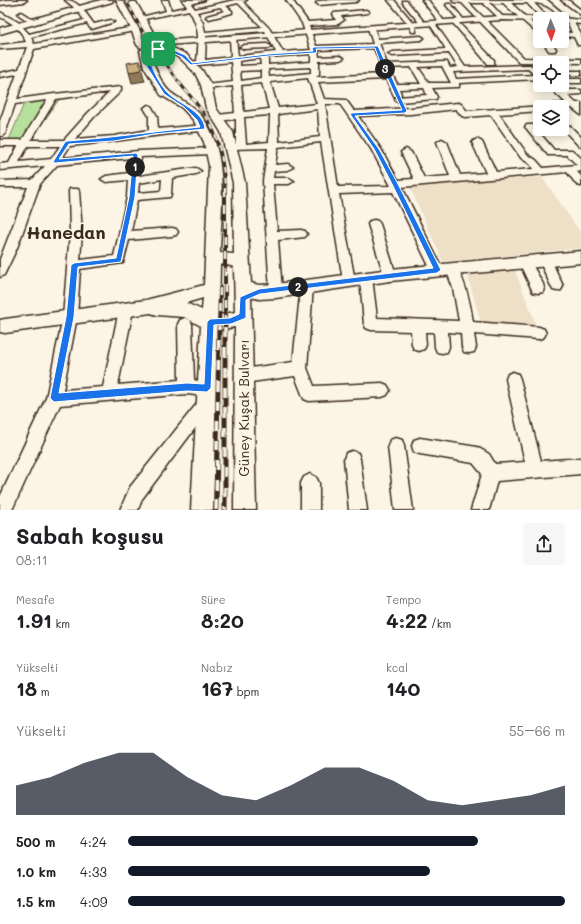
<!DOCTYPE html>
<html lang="tr">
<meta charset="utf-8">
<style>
body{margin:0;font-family:Mali,sans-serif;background:#f6f6f6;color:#202124;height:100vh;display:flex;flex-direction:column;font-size:15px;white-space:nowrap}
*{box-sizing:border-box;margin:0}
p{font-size:13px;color:#757577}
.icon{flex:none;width:22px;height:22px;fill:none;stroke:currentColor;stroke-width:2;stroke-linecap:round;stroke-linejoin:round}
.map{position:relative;height:510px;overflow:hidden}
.side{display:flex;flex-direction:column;background:#fff;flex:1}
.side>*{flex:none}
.needle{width:26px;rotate:178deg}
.controls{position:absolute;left:533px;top:12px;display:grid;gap:8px}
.controls a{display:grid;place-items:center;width:36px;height:36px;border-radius:4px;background:#fff;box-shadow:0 2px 10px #0003;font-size:20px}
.pin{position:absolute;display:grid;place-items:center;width:34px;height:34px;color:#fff;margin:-17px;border-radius:8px;box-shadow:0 2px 6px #0006}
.km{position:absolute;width:20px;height:20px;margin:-10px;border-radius:50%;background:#222;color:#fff;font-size:11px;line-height:20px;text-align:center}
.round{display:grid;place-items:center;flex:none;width:42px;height:42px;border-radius:4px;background:#f6f6f6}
.head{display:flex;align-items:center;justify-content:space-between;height:68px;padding:0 16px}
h1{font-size:22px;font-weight:700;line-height:30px}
.figures{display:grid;grid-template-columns:repeat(3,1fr);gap:6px;height:68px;padding:4px 16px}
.figures div{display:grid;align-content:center}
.figures b{font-size:20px;font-weight:700}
.figures small{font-size:11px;font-weight:400}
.figures p{font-size:11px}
.chart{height:112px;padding:8px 16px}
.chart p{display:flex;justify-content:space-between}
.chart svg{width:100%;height:72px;margin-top:4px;fill:#111827;opacity:.7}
ul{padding:0 16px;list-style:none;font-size:13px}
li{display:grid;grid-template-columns:64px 48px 1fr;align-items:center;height:30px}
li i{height:10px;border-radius:5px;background:#111827}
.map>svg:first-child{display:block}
.built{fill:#eee0c7}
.green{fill:#b7e09c;stroke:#79855d}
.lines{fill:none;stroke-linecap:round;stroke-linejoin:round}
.minor-casing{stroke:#3b2a1e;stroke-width:3}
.major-casing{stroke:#3b2a1e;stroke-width:3}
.minor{fill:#fcf5e5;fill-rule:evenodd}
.major{fill:#fcf5e5;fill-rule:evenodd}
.rail-far3-casing{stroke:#3b2a1e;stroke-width:2.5}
.rail-far2-casing{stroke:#3b2a1e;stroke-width:3}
.rail-far1-casing{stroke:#3b2a1e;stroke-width:4}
.rail-casing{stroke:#3b2a1e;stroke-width:5}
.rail-far3{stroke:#fcf5e5;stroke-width:1.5;stroke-dasharray:4.5;stroke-linecap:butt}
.rail-far2{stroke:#fcf5e5;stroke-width:2;stroke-dasharray:5.5;stroke-linecap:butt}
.rail-far1{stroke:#fcf5e5;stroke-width:2.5;stroke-dasharray:8;stroke-linecap:butt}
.rail{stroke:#fcf5e5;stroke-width:3.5;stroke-dasharray:10;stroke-linecap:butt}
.shaded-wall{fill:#8f7a5a;stroke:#3b2a1e}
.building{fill:#ccaf81;stroke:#3b2a1e}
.route{fill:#1a73e8;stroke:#fff;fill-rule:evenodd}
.labels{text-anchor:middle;stroke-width:3;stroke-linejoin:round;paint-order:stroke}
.street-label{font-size:14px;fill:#3b2a1e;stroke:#fcf5e5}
.district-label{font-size:18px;font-weight:bold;fill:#3b2a1e;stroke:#fcf5e5}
</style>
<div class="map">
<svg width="581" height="510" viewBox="0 0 581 510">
<rect width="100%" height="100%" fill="#fcf5e5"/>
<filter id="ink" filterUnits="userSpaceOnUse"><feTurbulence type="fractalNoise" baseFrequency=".025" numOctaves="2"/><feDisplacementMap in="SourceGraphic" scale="8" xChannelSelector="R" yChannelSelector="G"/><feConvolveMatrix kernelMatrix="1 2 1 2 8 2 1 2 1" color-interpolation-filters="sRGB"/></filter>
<g filter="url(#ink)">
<path class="built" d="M542 177 581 233V248L443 262 409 185Z
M514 268 537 327 481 323 467 274Z"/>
<path class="green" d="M60 98 30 141 9 140 25 101Z"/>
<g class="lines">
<defs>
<path id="minor" d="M9 0H27L24 2 0 5V1Z
M65 0C79 0 86 14 94 24L111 20 114 22 92 29 90 28 87 23 31 37 34 44 135 27 138 29 135 31 34 49 17 99 54 94 121 87V91L94 117 75 139 114 136 149 130V116L144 108 148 105 151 106 157 116 158 129 203 125 208 128 203 131C158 134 115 142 70 146L62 158 138 151 212 148 217 151 212 154 141 157 139 176 196 168 201 171 196 174 172 178 171 194 170 197 137 200 131 231 172 228 176 229 178 232 176 235 172 236 129 240 123 263 80 269 77 317 63 390 103 387 119 310 121 306 126 304 131 306 133 310 118 385 179 380 178 324 180 320 185 318 190 320 192 324 194 380 212 384 215 389 212 394 209 396 211 397 214 402 211 407 142 499 138 510H120L130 487 203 396 187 394 60 405 12 510H0V497L46 398 63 317 70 232 69 191 70 189H78L79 191 82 232 80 260 114 256 127 197 128 180 106 182 101 179 106 176 129 173 131 158 57 165 40 184 17 248 4 275 0 277V259L28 187H0V181L32 180 45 166 0 170V164L9 163 18 146H0V140H22L47 100 15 104 5 134 0 137V121L17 74 0 77V73L19 69 27 47 0 49V45L26 42C21 29 12 23 0 17V12L18 22 29 34 84 20 77 10ZM110 92 88 113 64 140H31L56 99ZM28 146H60L51 159 19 162ZM162 179 161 191 138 193 139 183Z
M162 0H168L171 10 187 7 182 0H205L191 4 195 9 235 0H247L243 2 269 28 283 52 311 50 302 23 286 0H292L308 22 336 20 333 14 334 13 366 10 369 12 368 13 341 16 344 20 338 24 309 26 316 46 373 44 368 28 371 26 374 28 378 39 421 36 424 38 421 40 379 43 387 64 444 62H447L450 68 458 67 449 53 392 56 388 54 392 52 446 49 429 23 434 22 465 67 530 65 540 71V79L459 83V87H456L432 88 437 97 436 99 399 102 396 101 395 99 396 97 427 95 424 88 399 89 401 94 400 96H394L386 79 318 82 324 99 346 100 354 111 411 108 458 103 461 104 467 111 543 106 540 107V111L499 114 527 154 536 160 543 168 577 165 567 155H548L527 129 525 127 527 125H533L554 150H572L581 158V171L577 172 581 176V186L577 185 567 172 402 187 443 270 441 273 437 275 433 273 431 270 393 192 339 194 355 281 353 285 349 286 345 285 343 281 321 142 278 147 275 165 288 164 293 167 288 170 274 171 273 178H289L294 181 289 184H273L277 231 301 230 305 231 307 234 305 237 278 240 282 291 281 295 276 296 271 295 270 291 263 181 268 148 231 149 229 147 231 145 236 144V119L217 121 213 118 217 115 235 113 233 86 206 89 202 87 206 85 233 82 231 62 188 66V62L197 61C199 42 200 27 189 10L140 20 137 18 166 11ZM238 3 262 27 205 32 203 23 197 12 220 7 225 11 207 16 206 17 209 19 232 13V11L226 6ZM265 31 276 52 238 56 236 38 233 36 230 38 231 57 205 60 206 36ZM374 48 384 74 316 77 319 74V61L340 60 344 58 340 56 319 57 318 50ZM311 54V62L268 65V57ZM260 58 261 65 239 66V61ZM442 66 451 83H429L418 67ZM311 67V73L269 77 268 69ZM411 67 421 84H397L389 68ZM528 69 535 75 456 79 453 72ZM261 70V78L241 81 240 71ZM308 78 317 104 278 108 270 82ZM262 83 269 109 244 112 241 85ZM325 104H340L371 149 391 186 338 187ZM318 109 320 137 279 142 278 114ZM456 109 462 116 465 117 491 115 521 158 530 164 533 169 496 172 482 142 477 139 472 142 486 173 460 175 447 142 442 139 437 142 450 176 424 178 411 152 406 149 401 152 414 179 398 180 381 149 358 116 411 114ZM270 115 269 142 246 144 244 117Z
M333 0H359L356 2 319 5 316 3 319 1Z
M388 0H394L415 25 416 32H412L409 25Z
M422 0H428L444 21V23H440Z
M452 0H547L565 15 568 20H572L581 34V45H578L574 37 562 36V32L572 33 567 21H563C557 12 546 3 534 3L549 19H542L527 3H511L540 30V36L503 3H490L504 18 501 20 483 3H469L524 58 581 59V63L519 62 462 3 454 2Z
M561 0H568L581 10V15Z
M403 1H407L425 23V25H421L403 3Z
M447 4H451L464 20V22H460L446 5Z
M21 12 35 21V23H31L19 15 18 14Z
M452 20H456L494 60V64H488L452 22Z
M542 41H550L556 49 555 51H549Z
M267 44 271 46 270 48 244 49 240 47 244 45Z
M562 71H581V75H562Z
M562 79H581V83H562Z
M547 85H556L562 90H581V94L567 95 576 103H581V115L572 108 548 107 552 104 566 103Z
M567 125 570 126 581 137V146L578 145 562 128Z
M374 220 378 221 380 224 396 275 394 279 390 280 386 279 384 275 368 224 370 221Z
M545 255 549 257 551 260 563 286 561 290 557 291 553 290 551 286 539 260 541 257Z
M525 257 529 259 543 284 544 288 543 292 538 293 533 292 519 262 521 259Z
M452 264 456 266C466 283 470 302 473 322L539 327 544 329 546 333 544 337 539 339 474 334 476 347 474 352 469 353 464 352 462 347 461 333 448 332 449 347 447 352 442 353 437 352 435 347 434 332H425L426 345 424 349 419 351 414 349 412 345 411 331 371 330 366 328 364 324 360 278 362 274 366 273 370 274 372 278 377 318 459 321 453 288 446 269 448 266Z
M307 281 311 282 313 286 307 368 314 386 382 383 387 385 390 390 387 395 382 397 309 401 304 399 295 376 244 383 239 381 237 376 239 371 244 369 293 362 301 286 303 282Z
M513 372 518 374 520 379 541 461 581 458V474L497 481 489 510H471L482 474 473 463 420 454 414 452 412 446 414 440 420 438 477 447 489 454 495 464 525 462 506 379 508 374Z
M396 438 402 440 404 446 413 510H395L388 446 390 440Z
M352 451 358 453 360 459 367 510H349L344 459 346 453Z
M310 474 316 477 319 483V510H301V483L304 477Z"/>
<path id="major" d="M101 0H113L112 2 0 34V28Z
M116 0 123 1 139 29 145 45 144 47 141 48 137 45 131 29Z
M130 2H136L158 41 501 16 544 17 548 19H540V21L501 20 167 45 186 54 202 70 211 85 216 108 233 132 245 183 251 283 259 285 276 284 390 269 581 251V263L390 281 276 298 259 299 251 297 256 510H234L235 327 218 330 213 510H191L201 326 184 317 157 315 151 313 5 333 0 332V320L5 319 146 300 204 285 209 166 204 142 194 121 182 108 161 95 144 67 140 51 142 49 145 48 150 51C153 63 160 83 170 92 182 101 193 105 203 118 229 153 221 212 220 253L234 254 233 183 221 132 206 108 201 85 195 73 180 58 158 48 156 44H151L129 4ZM224 264 234 267 235 312 219 315 220 265ZM203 298 202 310 186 303Z
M562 18 581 20V24L562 22V19H559Z"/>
</defs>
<use href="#minor" class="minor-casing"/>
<use href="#major" class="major-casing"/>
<use href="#minor" class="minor"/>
<use href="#major" class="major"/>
<defs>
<path id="rail-far3" d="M126 0 143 32 179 82"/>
<path id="rail-far2" d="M178 81C188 94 200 106 208 120 220 140 224 166 225 189"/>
<path id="rail-far1" d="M225 188V328
M219 328 220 288"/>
<path id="rail" d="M225 327V510
M216 510 219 327"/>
</defs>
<use href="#rail-far3" class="rail-far3-casing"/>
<use href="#rail-far2" class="rail-far2-casing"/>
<use href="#rail-far1" class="rail-far1-casing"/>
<use href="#rail" class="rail-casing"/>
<use href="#rail-far3" class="rail-far3"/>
<use href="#rail-far2" class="rail-far2"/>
<use href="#rail-far1" class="rail-far1"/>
<use href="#rail" class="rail"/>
</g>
<path class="shaded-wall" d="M139 61 145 81 132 83 129 72Z"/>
<path class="building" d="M139 61 142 70 129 72 127 63Z"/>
</g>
<path class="route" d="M161 45 185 55 192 63 268 54 313 51 312 48 314 47 378 46 407 111 405 113 355 116 379 149 398 184 441 270 437 273 260 294 246 300V318L231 324 214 325 211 388 207 392 187 391 54 402 50 398 66 317 71 265 74 263 116 258 129 197 133 156 55 163 53 162 65 142 67 141C112 138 156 131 200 127L197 120 184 107 164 94 147 67 143 51 157 48ZM162 48 182 57 191 65 268 56 315 53 317 52 316 49 375 48 380 62 402 110 352 113 350 114 374 149 392 184 433 268 259 289 240 297 239 314 230 318 210 319 207 322 204 384 187 383 59 393 74 317 78 267 121 262 135 197 138 155 136 153 59 159 69 144 114 141 154 134 205 129C204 110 176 103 166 91 157 80 151 66 147 52L160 50Z"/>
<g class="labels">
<g class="street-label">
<text transform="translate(244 408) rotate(-90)" y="5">Güney Kuşak Bulvarı</text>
</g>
<g class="district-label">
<text x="66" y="239">Hanedan</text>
</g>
</g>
</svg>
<div class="controls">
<a><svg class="needle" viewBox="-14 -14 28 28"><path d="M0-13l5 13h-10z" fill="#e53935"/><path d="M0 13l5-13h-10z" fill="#757577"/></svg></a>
<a><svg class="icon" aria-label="locate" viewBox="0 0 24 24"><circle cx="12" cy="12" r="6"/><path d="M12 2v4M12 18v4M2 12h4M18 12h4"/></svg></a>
<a><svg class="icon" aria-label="layers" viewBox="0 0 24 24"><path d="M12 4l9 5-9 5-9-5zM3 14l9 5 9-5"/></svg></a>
</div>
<div class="pin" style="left:158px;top:49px;background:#1e9e55"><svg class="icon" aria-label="arrive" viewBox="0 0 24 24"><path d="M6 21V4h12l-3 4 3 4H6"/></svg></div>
<b class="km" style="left:135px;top:167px">1</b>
<b class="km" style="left:298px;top:287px">2</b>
<b class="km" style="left:385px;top:69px">3</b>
</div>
<section class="side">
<div class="head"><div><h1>Sabah koşusu</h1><p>08:11</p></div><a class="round"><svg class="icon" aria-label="share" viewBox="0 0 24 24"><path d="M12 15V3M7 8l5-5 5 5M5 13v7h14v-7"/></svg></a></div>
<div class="figures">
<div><p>Mesafe</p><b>1.91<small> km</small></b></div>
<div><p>Süre</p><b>8:20</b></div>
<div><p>Tempo</p><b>4:22<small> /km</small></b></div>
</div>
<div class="figures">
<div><p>Yükselti</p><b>18<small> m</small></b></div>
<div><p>Nabız</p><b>167<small> bpm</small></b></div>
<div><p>kcal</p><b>140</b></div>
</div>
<div class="chart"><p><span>Yükselti</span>55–66 m</p>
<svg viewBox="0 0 160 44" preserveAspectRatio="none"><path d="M0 44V26L10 21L20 12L30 6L40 6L50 21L60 32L70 35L80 26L90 15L100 15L110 23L120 35L130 38L140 35L150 32L160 26V44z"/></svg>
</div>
<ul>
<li><b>500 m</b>4:24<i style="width:80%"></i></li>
<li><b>1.0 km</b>4:33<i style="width:69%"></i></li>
<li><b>1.5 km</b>4:09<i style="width:100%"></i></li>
</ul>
</section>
